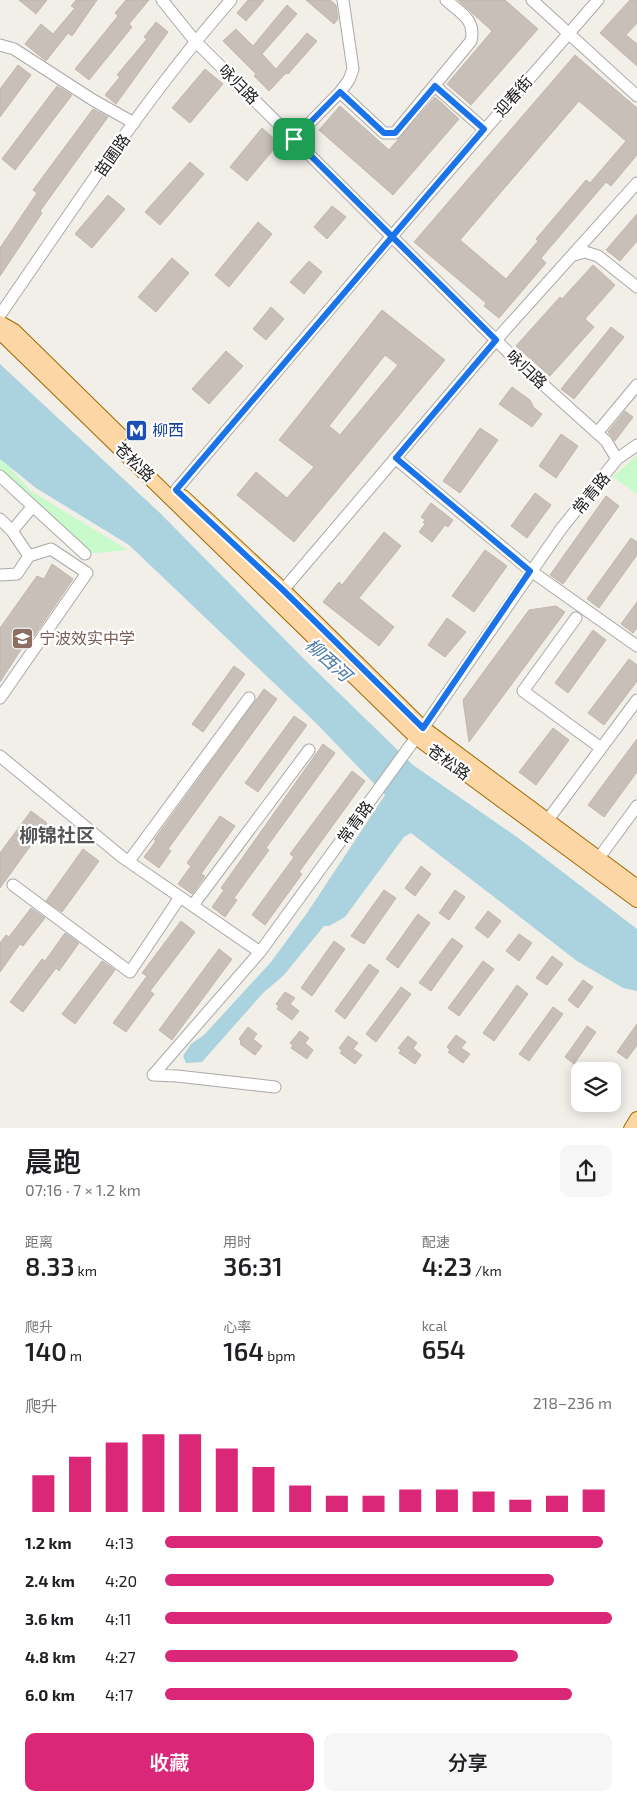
<!DOCTYPE html>
<html lang="zh">
<meta charset="utf-8">
<style>
body{margin:0;font-family:"Exo 2","Noto Sans SC",sans-serif;background:#f6f6f6;color:#202124;height:100vh;display:flex;flex-direction:column;font-size:19px;white-space:nowrap}
*{box-sizing:border-box;margin:0}
p{font-size:16px;color:#757577}
.icon{flex:none;width:28px;height:28px;fill:none;stroke:currentColor;stroke-width:2;stroke-linecap:round;stroke-linejoin:round}
.map{position:relative;height:1128px;overflow:hidden}
.side{display:flex;flex-direction:column;background:#fff;flex:1}
.side>*{flex:none}
.controls{position:absolute;left:571px;top:1062px;display:grid;gap:10px}
.controls a{display:grid;place-items:center;width:50px;height:50px;border-radius:10px;background:#fff;box-shadow:0 2px 12px #0003;font-size:25px}
.pin{position:absolute;display:grid;place-items:center;width:42px;height:42px;color:#fff;margin:-21px;border-radius:10px;box-shadow:0 2px 8px #0006}
.round{display:grid;place-items:center;flex:none;width:52px;height:52px;border-radius:10px;background:#f6f6f6}
.summary{display:flex;align-items:center;justify-content:space-between;height:85px;padding:0 25px}
h1{font-size:28px;font-weight:600;line-height:38px}
.metrics{display:grid;grid-template-columns:repeat(3,1fr);gap:8px;height:85px;padding:5px 25px}
.metrics div{display:grid;align-content:center}
.metrics b{font-size:25px;font-weight:600}
.metrics small{font-size:14px;font-weight:400}
.metrics p{font-size:14px}
.chart{height:140px;padding:10px 25px}
.chart p{display:flex;justify-content:space-between}
.chart svg{width:100%;height:90px;margin-top:5px;stroke:#db2777;stroke-width:6}
.primary-button{display:flex;gap:10px;margin-top:auto;padding:10px 25px}
.primary-button a{flex:1;height:58px;border-radius:10px;background:#db2777;color:#fff;font-size:20px;font-weight:600;line-height:58px;text-align:center}
.primary-button a+a{background:#f6f6f6;color:#202124}
ul{padding:0 25px;list-style:none;font-size:16px}
li{display:grid;grid-template-columns:80px 60px 1fr;align-items:center;height:38px}
li i{height:12px;border-radius:6px;background:#db2777}
.map>svg:first-child{display:block}
.park{fill:#c8facc}
.water{fill:#aad3df}
.building{fill:#c7bfb8;stroke:#c4b6ab;fill-rule:evenodd}
.lines{fill:none;stroke-linecap:round;stroke-linejoin:round}
.minor-casing{stroke:#a9a9a9;stroke-width:13}
.major-casing{stroke:#a06b00;stroke-width:16}
.minor{stroke:#fff;stroke-width:11}
.major{stroke:#fcd6a4;stroke-width:14}
.route-casing{stroke:#fff;stroke-width:10}
.route{stroke:#1a73e8;stroke-width:6}
.labels{text-anchor:middle;stroke-width:4.5;stroke-linejoin:round;paint-order:stroke}
.street-label{font-size:16px;fill:#222;stroke:#fff}
.transit-label{font-size:16px;fill:#164399;stroke:#fff;text-anchor:start}
.education-label{font-size:16px;fill:#785e54;stroke:#fff;text-anchor:start}
.water-label{font-size:18px;font-style:italic;fill:#4a7aab;stroke:#fff}
.quarter-label{font-size:19px;font-weight:bold;fill:#555;stroke:#fff}
</style>
<div class="map">
<svg width="637" height="1129" viewBox="0 0 637 1129">
<rect width="100%" height="100%" fill="#f2efe9"/>
<path class="park" d="M637 455V494L613 477Z
M0 457 31 491 128 550 85 554 0 474Z"/>
<path class="water" d="M0 364 160 513 304 659 413 765 517 837 637 929V991L623 988 577 961 411 833 404 837 345 917 329 926H324L284 975 263 993 202 1062 186 1063 183 1056 191 1044 204 1035 271 962 307 913 385 795 316 723 129 545 36 488 0 459Z"/>
<path class="building" d="M19 0H47L36 14Z
M76 0H97L72 36 68 33 46 61 25 44 41 24 53 34 75 8 71 6Z
M126 0H149L129 24 132 27 89 80 75 69 118 16 115 13Z
M248 0H264L246 21 237 13Z
M306 0H330L336 5 338 19 334 24Z
M458 0H505L538 29 471 105 447 84 492 31Z
M630 0H637V23L626 35 637 44V66L600 33Z
M287 5 297 14 262 54 276 69 307 33 317 41 288 74 286 73 269 91 254 76 256 74 223 41 236 29 253 46Z
M156 22 168 32 116 104 105 95 120 77 117 75 147 39 144 37Z
M575 55 637 108V155L611 186 606 182 541 258 546 263 499 318 484 306 486 303 414 242ZM579 101 626 141 590 183 586 180 536 239 538 241 506 279 460 240Z
M18 65 31 75 0 117V89Z
M205 69 223 84 190 123 172 108Z
M57 86 72 95 15 170 2 159Z
M435 97 459 119 393 195 319 130 340 106 389 150Z
M93 109 108 117 40 211 42 213 0 276V248L37 193 33 190Z
M262 128 279 143 247 181 230 167Z
M190 162 204 174 160 225 145 212Z
M108 195 125 209 92 248 75 234Z
M332 206 346 217 327 239 314 227Z
M637 214V241L620 261 606 250Z
M258 222 272 234 229 287 215 275Z
M172 258 189 273 156 312 138 297Z
M309 261 322 272 304 294 290 282Z
M593 265 615 285 585 319 594 327 550 376 516 346 560 297 562 299Z
M271 307 284 319 266 340 253 329Z
M382 310 445 360 294 542 237 495 256 472 287 498 314 467 279 440ZM385 355 398 365 340 435 329 426Z
M611 327 624 337 574 399 561 389Z
M226 351 243 366 209 404 192 389Z
M512 387 530 400 534 408 542 414 532 427 499 404Z
M625 411 633 417 615 441 608 432Z
M480 428 498 440 460 493 443 481Z
M561 434 578 446 556 478 539 466Z
M535 493 551 505 527 538 511 526Z
M606 496 619 506 563 584 550 575Z
M431 503 453 520 448 527 445 525 432 542 419 532 425 524 423 522 425 520 421 517Z
M384 532 401 546 359 598 394 627 379 646 323 602 339 582 342 585Z
M631 538 637 542V555L599 608 587 599Z
M485 550 507 566 474 612 452 596Z
M52 564 73 579 34 636 31 634 0 682V628L37 576 44 579Z
M637 602V628L633 633 621 624Z
M556 606 565 612 469 742 463 700 529 610Z
M447 618 466 632 445 657 428 645Z
M593 630 606 640 568 693 555 683Z
M629 659 637 665V681L604 725 588 713Z
M234 666 245 674 203 732 192 724Z
M264 689 277 699 168 849 171 851 159 868 144 857 156 841 154 840Z
M294 716 307 725 258 792 245 783Z
M553 728 569 740 536 785 519 772Z
M637 739V772L604 817 588 805Z
M323 744 335 753 266 848 269 850 234 898 237 900 225 917 212 907 224 890 221 888Z
M352 771 365 781 299 872 302 874 265 925 252 915 294 857 290 854Z
M31 811 47 823 0 888V853Z
M220 816 235 826 201 874 205 876 192 894 178 884 191 866 187 863Z
M83 849 99 861 62 912 46 901Z
M421 866 431 874 415 896 405 888Z
M384 890 396 898 364 944 351 936Z
M455 890 465 897 449 920 439 913Z
M31 908 45 918 23 946 20 944 0 972V943L6 935 9 937Z
M488 911 501 921 488 938 475 928Z
M418 914 430 923 398 968 386 959Z
M181 921 195 932 150 991 154 994 126 1032 113 1023 147 976 142 973Z
M65 933 79 943 59 971 56 968 23 1012 10 1002 42 959 45 961Z
M519 934 532 943 519 961 506 951Z
M452 938 463 946 431 991 419 983Z
M334 941 345 949 312 996 301 988Z
M219 949 232 959 172 1040 159 1030Z
M552 956 563 964 547 985 536 978Z
M102 961 115 970 75 1024 62 1014Z
M483 961 494 969 459 1016 448 1008Z
M369 964 379 971 345 1019 335 1011Z
M583 980 593 987 578 1008 568 1000Z
M517 985 528 994 494 1041 483 1033Z
M401 987 411 994 376 1042 366 1034Z
M285 992 295 998 290 1004 299 1011 292 1020 277 1009 279 1006 276 1004Z
M553 1007 563 1014 529 1061 519 1054Z
M637 1024V1045L627 1059 617 1052Z
M587 1026 596 1032 574 1064 565 1057Z
M248 1027 257 1034 253 1039 262 1046 255 1055 240 1044 241 1041 239 1039Z
M300 1031 309 1038 305 1043 313 1050 307 1059 291 1048 293 1045 290 1043Z
M456 1035 466 1042 461 1048 470 1054 463 1063 448 1052 450 1050 447 1047Z
M348 1036 358 1043 353 1049 362 1055 355 1064 340 1053 342 1051 339 1048Z
M408 1036 417 1043 413 1048 421 1055 415 1064 399 1053 401 1050 398 1048Z"/>
<g class="lines">
<defs>
<path id="minor" d="M162 0 195 41 517 361 606 441 617 459
M532 0 637 96
M0 45 14 49 93 100 134 123
M435 86 484 129
M340 92 384 133H395L471 41C476 20 461 13 446 0
M294 139 340 92 349 80 353 69 343 0
M574 255 585 252 598 256 637 287
M0 315C74 208 145 98 231 0
M597 433 637 385
M395 458 531 571 637 646
M0 476 85 554
M176 490 392 236 598 0
M0 519 12 531
M0 575 17 574 29 556 12 531 33 506
M283 590 496 340 637 183
M576 618 523 691 601 748
M0 698 87 573 51 549 29 556
M0 756 122 857 260 952
M547 821 637 700
M598 859 637 806
M129 861 249 698
M13 885 130 972 180 897
M193 905 309 750
M275 1087 177 1076 153 1075 260 952 423 728 561 529 617 459 637 445"/>
<path id="major" d="M0 323 14 331 120 435
M0 332 416 737 637 900
M183 497 283 590 423 728 637 887
M631 1129 637 1119"/>
</defs>
<use href="#minor" class="minor-casing"/>
<use href="#major" class="major-casing"/>
<use href="#minor" class="minor"/>
<use href="#major" class="major"/>
</g>
<g class="lines">
<defs>
<path id="route" d="M294 139C361 206 429 273 496 340L396 458 530 571 423 728 283 590 176 490 484 129 435 86 395 133H384L340 92 294 139"/>
</defs>
<use href="#route" class="route-casing"/>
<use href="#route" class="route"/>
</g>
<defs>
<symbol id="metro-square" viewBox="-11 -11 22 22"><rect x="-9" y="-9" width="18" height="18" rx="4" fill="#1a4fb4" stroke="#fff"/><path d="M-5.5 5V-5H-3L0 0L3-5H5.5V5H3V-.5L0 4L-3-.5V5Z" fill="#fff"/></symbol>
<symbol id="school-square" viewBox="-11 -11 22 22"><rect x="-9" y="-9" width="18" height="18" rx="4" fill="#8d6e63" stroke="#fff"/><path d="M0-5L7-2L0 1L-7-2ZM-4 1L0 2.5L4 1V4Q0 6-4 4Z" fill="#fff"/></symbol>
</defs>
<g fill-rule="evenodd">
<use href="#metro-square" x="124" y="418" width="25" height="25"/>
<use href="#school-square" x="10" y="626" width="25" height="25"/>
</g>
<g class="labels">
<g class="street-label">
<text transform="translate(239 84) rotate(45)" y="6">咏归路</text>
<text transform="translate(513 96) rotate(-49)" y="6">迎春街</text>
<text transform="translate(112 155) rotate(-55)" y="6">苗圃路</text>
<text transform="translate(527 369) rotate(43)" y="6">咏归路</text>
<text transform="translate(135 462) rotate(44)" y="6">苍松路</text>
<text transform="translate(591 493) rotate(-51)" y="6">常青路</text>
<text transform="translate(449 762) rotate(36)" y="6">苍松路</text>
<text transform="translate(355 822) rotate(-54)" y="6">常青路</text>
</g>
<g class="transit-label">
<text x="152" y="436">柳西</text>
</g>
<g class="education-label">
<text x="39" y="644">宁波效实中学</text>
</g>
<g class="water-label">
<text transform="translate(328 660) rotate(42)" y="6">柳西河</text>
</g>
<g class="quarter-label">
<text x="57" y="842">柳锦社区</text>
</g>
</g>
</svg>
<div class="controls">
<a><svg class="icon" aria-label="layers" viewBox="0 0 24 24"><path d="M12 4l9 5-9 5-9-5zM3 14l9 5 9-5"/></svg></a>
</div>
<div class="pin" style="left:294px;top:139px;background:#1e9e55"><svg class="icon" aria-label="arrive" viewBox="0 0 24 24"><path d="M6 21V4h12l-3 4 3 4H6"/></svg></div>
</div>
<section class="side">
<div class="summary"><div><h1>晨跑</h1><p>07:16 · 7 × 1.2 km</p></div><a class="round"><svg class="icon" aria-label="share" viewBox="0 0 24 24"><path d="M12 15V3M7 8l5-5 5 5M5 13v7h14v-7"/></svg></a></div>
<div class="metrics">
<div><p>距离</p><b>8.33<small> km</small></b></div>
<div><p>用时</p><b>36:31</b></div>
<div><p>配速</p><b>4:23<small> /km</small></b></div>
</div>
<div class="metrics">
<div><p>爬升</p><b>140<small> m</small></b></div>
<div><p>心率</p><b>164<small> bpm</small></b></div>
<div><p>kcal</p><b>654</b></div>
</div>
<div class="chart"><p><span>爬升</span>218–236 m</p>
<svg viewBox="0 0 160 44" preserveAspectRatio="none"><path d="M5 44V26M15 44V17M25 44V10M35 44V6M45 44V6M55 44V13M65 44V22M75 44V31M85 44V36M95 44V36M105 44V33M115 44V33M125 44V34M135 44V38M145 44V36M155 44V33"/></svg>
</div>
<ul>
<li><b>1.2 km</b>4:13<i style="width:98%"></i></li>
<li><b>2.4 km</b>4:20<i style="width:87%"></i></li>
<li><b>3.6 km</b>4:11<i style="width:100%"></i></li>
<li><b>4.8 km</b>4:27<i style="width:79%"></i></li>
<li><b>6.0 km</b>4:17<i style="width:91%"></i></li>
</ul>
<div class="primary-button"><a>收藏</a><a>分享</a></div>
</section>
